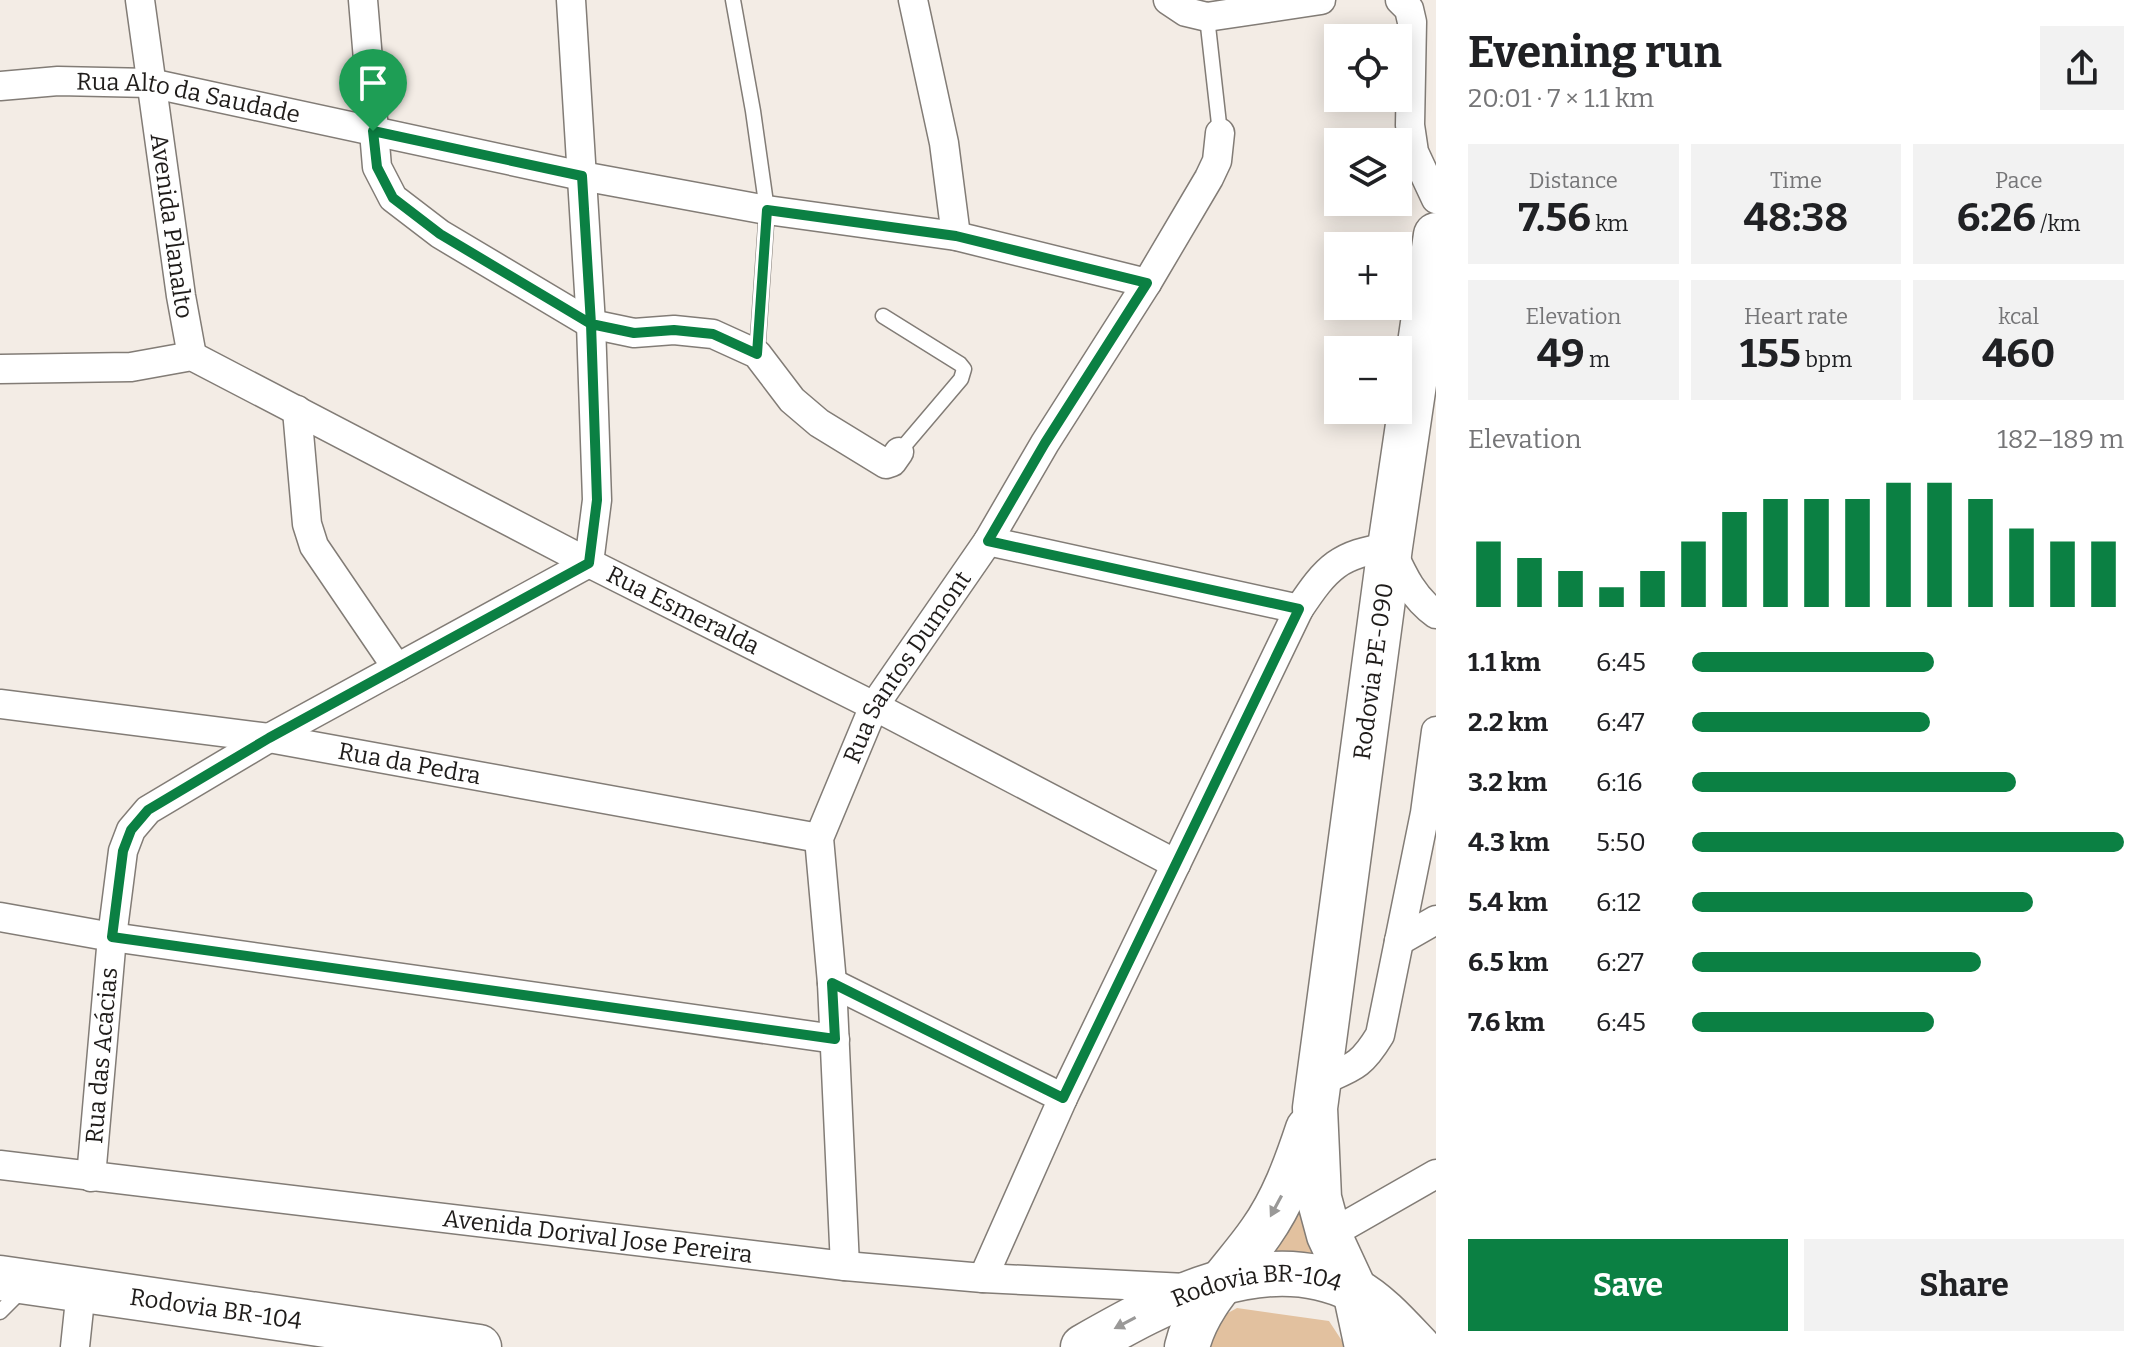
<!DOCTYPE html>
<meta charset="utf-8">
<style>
body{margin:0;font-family:Bitter,serif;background:#f2f2f2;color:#202124;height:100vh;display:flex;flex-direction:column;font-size:30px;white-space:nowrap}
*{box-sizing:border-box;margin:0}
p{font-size:26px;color:#757577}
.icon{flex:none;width:44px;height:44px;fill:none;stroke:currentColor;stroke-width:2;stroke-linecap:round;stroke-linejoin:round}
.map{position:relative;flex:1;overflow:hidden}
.panel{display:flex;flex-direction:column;background:#fff;width:720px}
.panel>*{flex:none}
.fabs{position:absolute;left:1324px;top:24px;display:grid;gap:16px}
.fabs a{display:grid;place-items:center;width:88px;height:88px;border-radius:0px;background:#fff;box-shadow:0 4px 20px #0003;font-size:40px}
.pin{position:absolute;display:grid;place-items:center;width:68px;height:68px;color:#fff;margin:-82px -34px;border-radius:50% 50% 50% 0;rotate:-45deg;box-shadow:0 0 8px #0007}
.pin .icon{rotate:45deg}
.round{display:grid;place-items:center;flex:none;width:84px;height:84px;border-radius:0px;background:#f2f2f2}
.summary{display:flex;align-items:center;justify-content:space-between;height:136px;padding:0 32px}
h1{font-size:44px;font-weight:700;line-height:60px}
.figures{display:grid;grid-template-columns:repeat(3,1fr);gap:12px;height:136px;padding:8px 32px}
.figures div{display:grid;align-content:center;border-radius:0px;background:#f2f2f2;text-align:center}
.figures b{font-size:40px;font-weight:700}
.figures small{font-size:22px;font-weight:400}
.figures p{font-size:22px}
.chart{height:224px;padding:16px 32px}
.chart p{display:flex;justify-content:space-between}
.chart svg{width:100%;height:144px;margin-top:8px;stroke:#0b8043;stroke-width:6}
.action{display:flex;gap:16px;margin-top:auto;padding:16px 32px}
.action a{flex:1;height:92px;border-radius:0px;background:#0b8043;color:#fff;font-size:32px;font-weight:700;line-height:92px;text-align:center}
.action a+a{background:#f2f2f2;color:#202124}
ul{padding:0 32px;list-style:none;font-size:26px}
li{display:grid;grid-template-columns:128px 96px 1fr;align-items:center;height:60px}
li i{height:20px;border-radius:10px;background:#0b8043}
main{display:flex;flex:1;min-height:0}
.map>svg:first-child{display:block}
.green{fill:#e2c19f}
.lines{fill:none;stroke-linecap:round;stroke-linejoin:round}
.service-casing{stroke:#827c76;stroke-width:17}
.minor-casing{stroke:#827c76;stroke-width:31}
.primary-casing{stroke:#827c76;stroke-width:47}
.trunk-casing{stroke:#827c76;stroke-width:47}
.service{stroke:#fff;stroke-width:14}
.minor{stroke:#fff;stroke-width:28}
.primary{stroke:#fff;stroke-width:44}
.trunk{stroke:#fff;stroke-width:44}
.oneway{fill:#9a9998}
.route-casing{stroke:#fff;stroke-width:16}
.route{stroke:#0b8043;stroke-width:10}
.labels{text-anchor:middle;stroke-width:8;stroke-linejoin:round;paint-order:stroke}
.street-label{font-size:24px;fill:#1f1c1a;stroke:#f3ece5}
</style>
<main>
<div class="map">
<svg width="1436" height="1347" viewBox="0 0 1436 1347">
<rect width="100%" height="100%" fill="#f3ece5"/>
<path class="green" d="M1309 1148 1332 1265 1263 1267Z
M1237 1308 1329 1321 1346 1347H1199L1217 1319Z"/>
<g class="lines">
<defs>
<path id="service" d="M733 0 753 111 767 210 757 354
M1207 17 1220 133
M883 316 960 364 964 369 961 379 899 452
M0 1312 22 1290"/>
<g id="minor">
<path id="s1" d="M140 0 181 296 192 356"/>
<path d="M363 0 377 167 393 198 440 234 591 324 634 333 674 330 713 334 757 354 792 400 819 423 886 464 892 462 899 452"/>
<path d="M913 0 944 143 956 236"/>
<path d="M1168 0 1186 12 1207 17 1321 0"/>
<path d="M1400 0 1409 9 1412 22 1410 125 1414 152 1436 199"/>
<path id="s2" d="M0 86 58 81 150 83 582 176 767 210 956 236 1147 283"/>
<path id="s3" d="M0 369 131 367 192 356 589 563 874 706 1176 864"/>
<path d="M297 410 307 524 314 546 397 668"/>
<path d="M988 541 1299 609"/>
<path id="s4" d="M0 704 269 738 819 838"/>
<path d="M0 917 112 937 835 1039"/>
<path d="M1399 941 1436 920"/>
<path d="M832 983 1063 1098"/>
<path d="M1319 1082C1352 1067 1360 1068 1380 1035L1425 813 1436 731"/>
<path id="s5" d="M0 1165 845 1266 983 1278 1186 1288"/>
<path id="s6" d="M91 1177 112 937 123 851 131 830 148 810 269 738 589 563 597 500 591 324 571 0"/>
<path d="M1329 1235 1436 1174"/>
<path id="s7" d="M845 1266 832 983 819 838 874 706 988 541 1045 443 1147 283 1209 178 1217 161 1220 133"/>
<path d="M983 1278 1063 1098 1299 609C1327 567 1339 554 1390 547 1402 573 1412 597 1436 614"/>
<path d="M75 1347 81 1290"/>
</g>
<g id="primary">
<path d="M1187 1347C1198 1301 1235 1270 1261 1232 1283 1201 1296 1165 1308 1129"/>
<path id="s8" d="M1367 1347 1355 1291 1329 1235 1319 1198 1315 1108 1390 547 1436 235"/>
</g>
<g id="trunk">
<path id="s9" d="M0 1278 479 1347"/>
<path id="s10" d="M1083 1347C1162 1302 1263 1245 1354 1290 1378 1303 1399 1327 1418 1347"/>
</g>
</defs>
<use href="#service" class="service-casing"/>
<use href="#minor" class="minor-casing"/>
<use href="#primary" class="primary-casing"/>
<use href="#trunk" class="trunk-casing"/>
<use href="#service" class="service"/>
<use href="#minor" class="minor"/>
<use href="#primary" class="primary"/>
<use href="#trunk" class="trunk"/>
</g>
<defs><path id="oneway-solid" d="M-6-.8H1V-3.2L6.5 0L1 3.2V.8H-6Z" transform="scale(2)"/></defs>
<g class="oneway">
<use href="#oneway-solid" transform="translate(1276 1206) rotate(118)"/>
<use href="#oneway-solid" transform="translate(1125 1323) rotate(152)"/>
</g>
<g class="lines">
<defs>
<path id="route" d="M373 131 377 167 393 198 440 234 591 324 597 500 589 563 269 738 148 810 131 830 123 851 112 937 835 1039 832 983 1063 1098 1299 609 988 541 1045 443 1147 283 956 236 767 210 757 354 713 334 674 330 634 333 591 324 582 176 373 131"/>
</defs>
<use href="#route" class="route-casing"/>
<use href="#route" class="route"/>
</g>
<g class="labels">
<g class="street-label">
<text dy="8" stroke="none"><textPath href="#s2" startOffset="190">Rua Alto da Saudade</textPath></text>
<text dy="8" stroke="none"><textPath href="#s1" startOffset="228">Avenida Planalto</textPath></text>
<text dy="8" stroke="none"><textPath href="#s3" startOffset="746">Rua Esmeralda</textPath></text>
<text dy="8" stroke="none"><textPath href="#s7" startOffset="622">Rua Santos Dumont</textPath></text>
<text dy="8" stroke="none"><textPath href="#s8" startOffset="688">Rodovia PE-090</textPath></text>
<text dy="8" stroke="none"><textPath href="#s4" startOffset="414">Rua da Pedra</textPath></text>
<text dy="8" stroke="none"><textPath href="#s6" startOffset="122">Rua das Acácias</textPath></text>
<text dy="8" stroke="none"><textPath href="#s5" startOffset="602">Avenida Dorival Jose Pereira</textPath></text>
<text dy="8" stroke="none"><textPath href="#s10" startOffset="188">Rodovia BR-104</textPath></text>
<text dy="8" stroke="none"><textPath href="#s9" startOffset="218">Rodovia BR-104</textPath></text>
</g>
</g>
</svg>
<div class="fabs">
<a><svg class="icon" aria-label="locate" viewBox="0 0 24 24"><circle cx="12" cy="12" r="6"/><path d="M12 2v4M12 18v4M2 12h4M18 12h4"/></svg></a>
<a><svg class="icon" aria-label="layers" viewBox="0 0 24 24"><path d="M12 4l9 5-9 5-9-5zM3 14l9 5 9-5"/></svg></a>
<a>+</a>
<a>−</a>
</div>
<div class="pin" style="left:373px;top:131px;background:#1e9e55"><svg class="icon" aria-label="arrive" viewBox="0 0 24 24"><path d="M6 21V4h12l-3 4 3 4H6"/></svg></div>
</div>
<section class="panel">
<div class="summary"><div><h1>Evening run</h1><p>20:01 · 7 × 1.1 km</p></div><a class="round"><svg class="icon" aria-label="share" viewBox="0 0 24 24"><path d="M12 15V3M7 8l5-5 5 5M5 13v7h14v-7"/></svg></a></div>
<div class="figures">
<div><p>Distance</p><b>7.56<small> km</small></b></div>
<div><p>Time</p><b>48:38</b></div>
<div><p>Pace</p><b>6:26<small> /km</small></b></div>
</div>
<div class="figures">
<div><p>Elevation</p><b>49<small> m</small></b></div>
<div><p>Heart rate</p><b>155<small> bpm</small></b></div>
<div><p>kcal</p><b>460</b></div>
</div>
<div class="chart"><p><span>Elevation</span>182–189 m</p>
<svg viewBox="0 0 160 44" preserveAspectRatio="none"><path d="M5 44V24M15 44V29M25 44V33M35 44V38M45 44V33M55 44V24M65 44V15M75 44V11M85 44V11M95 44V11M105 44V6M115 44V6M125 44V11M135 44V20M145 44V24M155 44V24"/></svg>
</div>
<ul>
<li><b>1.1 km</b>6:45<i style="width:56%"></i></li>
<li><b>2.2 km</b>6:47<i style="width:55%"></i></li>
<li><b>3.2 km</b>6:16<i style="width:75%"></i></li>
<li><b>4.3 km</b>5:50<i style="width:100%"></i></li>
<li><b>5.4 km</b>6:12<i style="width:79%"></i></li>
<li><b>6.5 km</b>6:27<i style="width:67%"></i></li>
<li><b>7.6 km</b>6:45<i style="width:56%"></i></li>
</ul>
<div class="action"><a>Save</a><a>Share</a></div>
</section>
</main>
